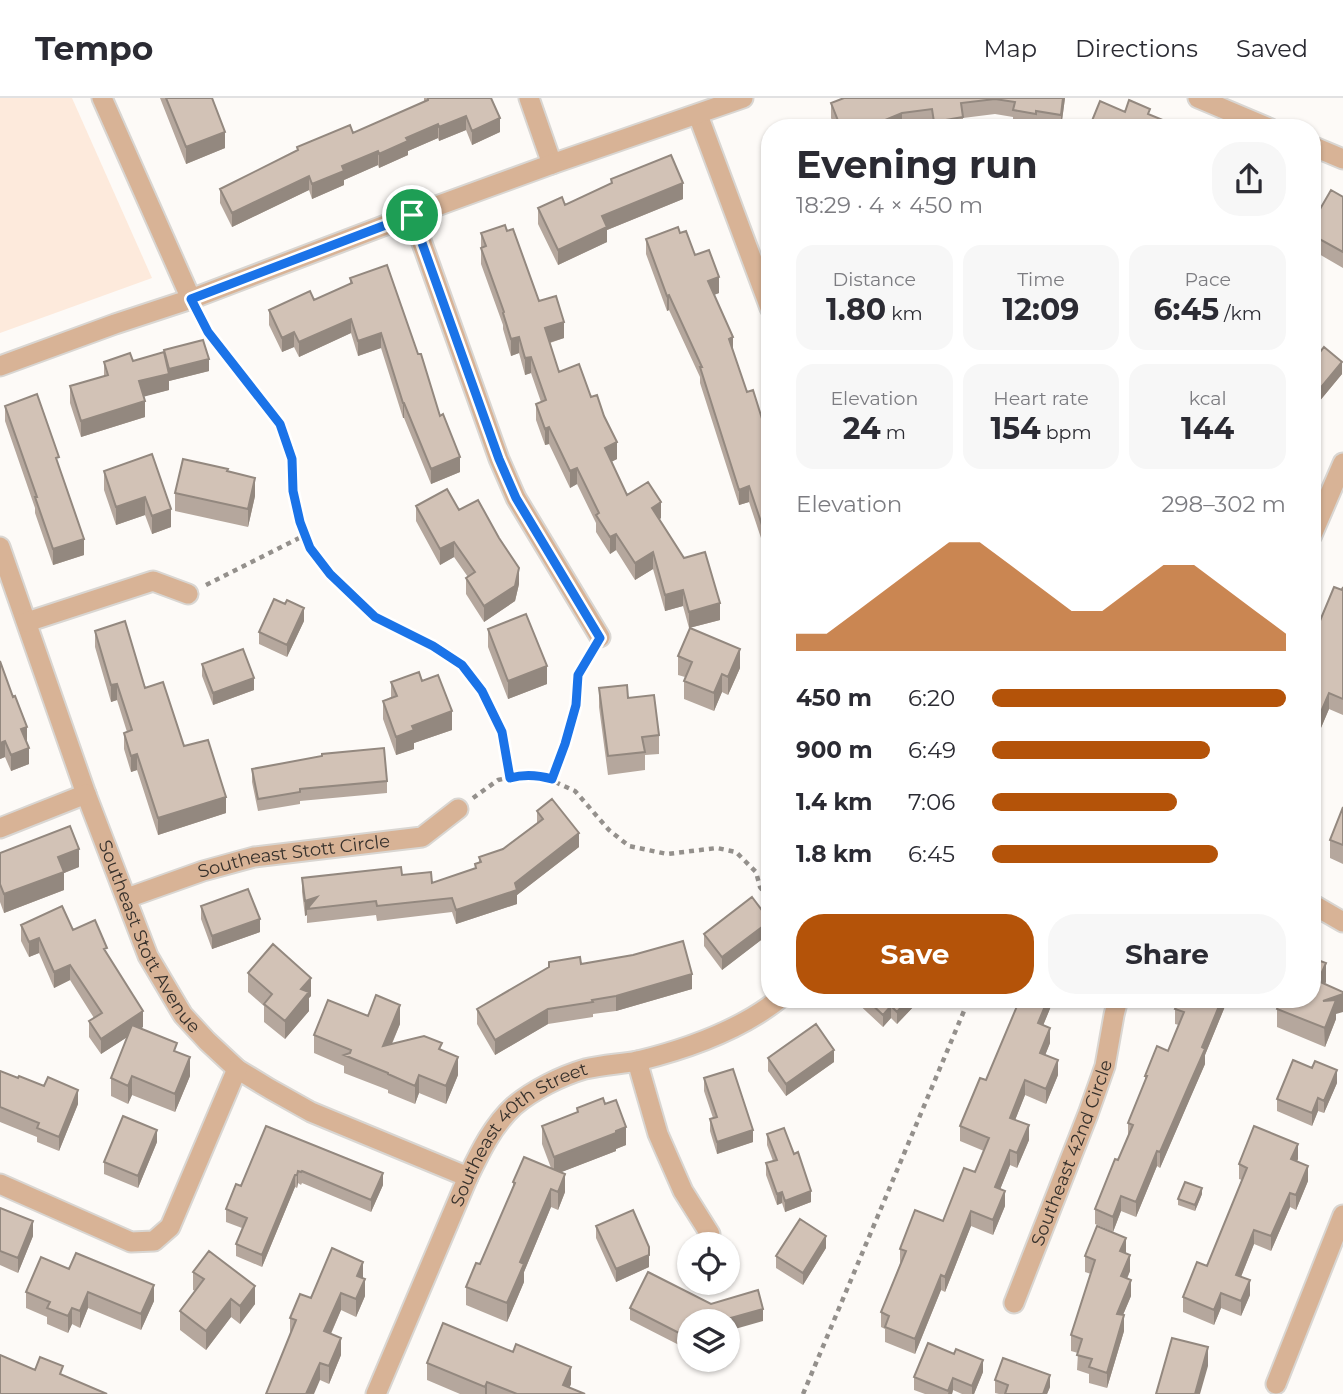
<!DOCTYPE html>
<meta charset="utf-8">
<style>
body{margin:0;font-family:Montserrat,sans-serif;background:#f7f7f7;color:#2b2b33;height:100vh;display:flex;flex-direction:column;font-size:26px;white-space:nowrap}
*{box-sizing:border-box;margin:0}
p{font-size:23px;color:#7c7c81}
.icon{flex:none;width:38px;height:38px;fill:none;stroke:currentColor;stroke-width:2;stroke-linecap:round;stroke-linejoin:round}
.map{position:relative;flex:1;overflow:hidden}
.side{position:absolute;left:761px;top:21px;width:560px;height:889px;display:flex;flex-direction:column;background:#fff;border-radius:28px;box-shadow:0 2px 5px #0004}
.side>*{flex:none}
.buttons{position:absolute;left:677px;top:1134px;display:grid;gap:14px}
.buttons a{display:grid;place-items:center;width:63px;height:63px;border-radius:50%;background:#fff;box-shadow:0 2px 5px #0004;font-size:35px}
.pin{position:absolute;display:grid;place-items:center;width:60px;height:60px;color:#fff;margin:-30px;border:4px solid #fff;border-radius:50%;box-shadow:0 2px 7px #0007}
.round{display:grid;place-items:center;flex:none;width:74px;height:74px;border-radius:28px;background:#f7f7f7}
.head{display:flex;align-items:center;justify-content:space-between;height:119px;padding:0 35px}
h1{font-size:38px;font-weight:700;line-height:52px}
.metrics{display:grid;grid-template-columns:repeat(3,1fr);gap:10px;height:119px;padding:7px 35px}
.metrics div{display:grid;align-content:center;border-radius:18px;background:#f7f7f7;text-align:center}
.metrics b{font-size:30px;font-weight:700}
.metrics small{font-size:19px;font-weight:400}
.metrics p{font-size:19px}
.chart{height:196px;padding:14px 35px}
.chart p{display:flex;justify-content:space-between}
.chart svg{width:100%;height:126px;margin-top:7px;fill:#b45309;opacity:.7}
.action{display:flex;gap:14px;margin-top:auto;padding:14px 35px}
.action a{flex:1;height:80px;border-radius:28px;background:#b45309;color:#fff;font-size:28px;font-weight:700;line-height:80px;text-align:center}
.action a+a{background:#f7f7f7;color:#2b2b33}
ul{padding:0 35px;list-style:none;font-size:23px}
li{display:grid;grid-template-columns:112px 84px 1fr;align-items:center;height:52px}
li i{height:18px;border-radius:9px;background:#b45309}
header{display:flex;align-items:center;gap:42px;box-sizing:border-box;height:98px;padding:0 35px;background:#fff;border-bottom:2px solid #e1e1e2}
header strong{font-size:33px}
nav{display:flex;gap:38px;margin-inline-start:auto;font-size:24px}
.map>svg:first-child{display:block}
.built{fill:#fdeadc}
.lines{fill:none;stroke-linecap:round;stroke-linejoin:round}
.street-casing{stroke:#d9d6d2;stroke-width:23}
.path{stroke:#94908c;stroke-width:4.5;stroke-dasharray:5 5;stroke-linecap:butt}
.street{stroke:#d8b396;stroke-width:19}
.wall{fill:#b5a79d}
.shaded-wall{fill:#93887f}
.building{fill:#d2c2b6;stroke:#93887f;stroke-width:2}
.route-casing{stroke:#fff;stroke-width:14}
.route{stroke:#1a73e8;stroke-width:9}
.labels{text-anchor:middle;stroke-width:7;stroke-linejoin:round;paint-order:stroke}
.street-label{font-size:18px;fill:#37312c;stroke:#fff}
</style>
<header>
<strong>Tempo</strong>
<nav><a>Map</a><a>Directions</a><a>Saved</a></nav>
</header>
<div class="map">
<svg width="1343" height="1296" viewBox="0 0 1343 1296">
<rect width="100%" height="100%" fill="#fdfaf7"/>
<path class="built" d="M0 0H72L152 180 0 235Z"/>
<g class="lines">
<defs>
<g id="street">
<path d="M102 0 191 201"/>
<path d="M529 0 552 66"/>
<path d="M1198 0 1269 30"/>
<path d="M698 17 770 210"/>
<path d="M1312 48 1343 61"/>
<path d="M412 117 499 361 516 400 600 539"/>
<path d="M0 268 115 226 191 201 412 117 552 66 743 0"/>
<path d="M1312 437 1343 365"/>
<path id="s1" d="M0 449 86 696 148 858 183 917 207 943 237 971 270 991 311 1014 468 1079"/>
<path d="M27 524 153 483 188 496"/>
<path d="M0 730 86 696"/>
<path id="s2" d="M127 800 203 773 254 759 422 739 458 711"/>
<path d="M1312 806 1343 824"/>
<path d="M637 963 658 1036 683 1093 710 1136"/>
<path d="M0 1086 131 1144 154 1143 170 1129 237 971"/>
<path id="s3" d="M1014 1205 1088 1016 1105 968 1114 917 1118 901"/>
<path d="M1276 1286 1343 1117"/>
<path id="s4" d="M376 1296 468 1079C480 1054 493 1027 514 1008 533 992 561 978 585 971 602 967 621 966 638 963 687 951 739 933 779 901"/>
</g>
</defs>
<use href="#street" class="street-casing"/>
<path class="path" d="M1312 85 1318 70
M199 217 208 234 280 326 292 361 293 393 300 424 310 450 330 476 375 518 433 548 462 567 482 593 502 634 510 680
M206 487 305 437
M552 682 565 646 576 606 578 577 591 555
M473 700 498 682 520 677 542 678 575 693 609 732 629 748 667 756 717 750 736 754 756 774 760 789 770 801
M803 1296 969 901"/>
<use href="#street" class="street"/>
</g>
<path class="wall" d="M160 0H197L225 50 186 66Z
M424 0H491L500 34 472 47 466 32 439 43 438 40 408 53V57L379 70 378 67 344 82V87L312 101 309 92 232 129 220 105V91L297 53V49L353 35 424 4Z
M844 0H1065L1061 30H1049L1036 28V30H1031L1013 27V19L995 16 963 20V30H933L932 25 903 30H835L831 20V5Z
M767 36H770V56L767 49Z
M611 81 683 101 607 132V144L558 167 538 126V110L565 107 611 85Z
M1343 99V170L1312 152V125Z
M507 133 539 203 564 240 550 245 559 274 591 299 617 361 611 364 627 397 661 420 659 422 720 522 689 530 683 508 665 513 653 471 635 482 616 452 610 456 596 434V425L577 386 570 390 549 346 545 347 536 322V306L541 304 531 275 525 277 519 255 511 258 503 231V227L481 166V135Z
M680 135 719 195 714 197 747 294 764 327 770 333 769 464 749 404 739 407 700 285V279L669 212 667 213 646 156V141Z
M350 180 440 318 460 374 431 386 404 320H403L381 250 358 258 351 235 299 259 294 249 282 254 269 227V212L314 202 350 186Z
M164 252 209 273 169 283V280V292L144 298 145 319 81 339 70 305V288L104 278V264L133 263 164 258Z
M1312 256 1342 276 1318 305 1312 301Z
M5 308 59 369 84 457 53 467 35 415V410L5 323Z
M152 356 171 429 152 436 145 417 116 427 104 392V373Z
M228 374 255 398 248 429 175 413V395Z
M416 408 459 412 519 486 515 503 484 524 466 496V480L468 479 454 459 440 467 416 423Z
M1343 489V617L1329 611 1312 651V542Z
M304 523 287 559 259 546V534Z
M488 531 547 586 508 601 488 549Z
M95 533 145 590 226 715 158 737 137 672 131 674 124 651V635L127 634 117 602 111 604 95 549Z
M678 558 740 570 728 597 722 594 714 613 684 601V583L685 579 678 577Z
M0 563 27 645 29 666 11 673 5 659 0 661Z
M202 566 254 592 213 607 202 578Z
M422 583 452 632 414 645V651L396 657 383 621V603L391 599V584Z
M599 590 628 600 659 637V656L645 657V672L608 677 599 609Z
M252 671 387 683V695L300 703V706L258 713 252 684Z
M1343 709V766L1330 760V742Z
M537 713 579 749 517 797V806L456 826 452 814 377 823 376 817 307 825V817L305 818 302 794V780L402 777 432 785 475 771V766L479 765V759L503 751 537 725Z
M0 755 79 769 64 775V792L4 815 0 804Z
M201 808 260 834 212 851 201 821Z
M770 822V835L722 872 704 848V836Z
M21 827 73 832 107 856 143 929 141 930 177 954 190 978 175 1014 132 997 128 1006 111 998V980L127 939 101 956 89 939V923L94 920 70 882 54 890 39 855 29 859 21 843Z
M549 864 581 866 692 891 616 913 593 916V919L548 926 495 957 477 926V911L549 870Z
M248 875 311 898 309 900V913L285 941 264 924V908L248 894Z
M1326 884 1325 886 1336 916V921L1325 949 1277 929V911Z
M853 901H916V906L897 926 891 920 883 929Z
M1019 901H1054L1043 927 1050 945 1045 957 1058 977 1046 1006 1025 997 1015 1022 1029 1042 1017 1070 1010 1067 1000 1091 1005 1108 993 1137 971 1128 945 1194 941 1192 915 1256 885 1244V1231L881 1229V1214L900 1166V1151L943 1123 975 1074 984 1053 960 1043V1028L986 982 1020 902Z
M1177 901H1228L1205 957V966L1190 1000 1160 1070 1157 1068 1136 1119 1121 1113 1113 1134 1095 1126V1111L1118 1062 1128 1039V1025L1145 984V978L1168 953 1179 927 1175 926V911L1179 902Z
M368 918 400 926 392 946 442 952 458 977 446 1006 419 995 415 1006 388 995V992L344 975V968L314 955V937Z
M768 960 834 964 786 998 768 973Z
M0 973 78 1006 59 1053 37 1044V1039L0 1024Z
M704 980 753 1044 717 1056 710 1033V1021L713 1020 704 993Z
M1337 985 1324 1015 1318 1013 1312 1028 1277 1013V1001Z
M605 1006 626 1047 616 1051V1053L561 1074 565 1094 558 1112 551 1109 524 1174V1184L507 1224 466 1207V1189L480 1166 513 1089V1084L551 1070 542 1046V1028L577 1015V1010Z
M266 1028 383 1087 371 1114 302 1085 301 1087 298 1085 297 1090 295 1089 262 1169 236 1158V1146L242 1130 226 1124V1111L241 1088Z
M767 1036 794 1056 811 1104 785 1114 782 1105 777 1107 766 1077V1065L773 1063 767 1047Z
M157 1044 138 1090 104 1076V1064Z
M1298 1061 1297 1063 1308 1083 1296 1112 1290 1109 1271 1153 1254 1146 1241 1179 1250 1197 1241 1218 1221 1210 1214 1227 1183 1214V1199L1207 1168 1242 1082 1239 1081V1066Z
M1202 1096 1195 1113 1178 1107V1101Z
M0 1110 33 1138 18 1175 0 1167Z
M596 1128 649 1162V1169L616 1184 596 1140Z
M826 1150 803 1187 776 1170V1158Z
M1126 1156 1130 1173 1127 1181 1131 1198 1123 1217 1124 1233 1107 1290 1089 1285V1276L1077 1272 1078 1255 1071 1253V1237L1091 1176 1085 1174V1158Z
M69 1171 154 1203 141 1232 88 1210 80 1230 72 1226 68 1235 47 1226V1219L26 1210V1194Z
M193 1174 255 1206 240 1226 231 1219 206 1252 180 1232V1213L195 1193 193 1192Z
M363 1180 365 1198 356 1219 341 1212 331 1236 341 1257 329 1286 320 1282 290 1235V1220L311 1200Z
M711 1206 763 1223H690V1248L679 1247 630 1222V1210Z
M427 1265 571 1286 569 1290 585 1296H460L427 1282Z
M983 1274 974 1296H962L953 1292 952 1296H925L914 1292V1279Z
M995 1282 1050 1289 1047 1296H999L995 1295Z"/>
<path class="shaded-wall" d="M1063 0H1065L1061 30V17Z
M902 15V30H866Z
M466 18V32L439 43V29Z
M500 20V34L472 47V33Z
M438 26V40L408 53V57L379 70V56L406 40Z
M225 34V50L186 66V49Z
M378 53V67L344 82V87L312 101V86L342 68Z
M309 78V92L232 129V115Z
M683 85V101L607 132V144L558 167V152L602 118Z
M719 179V195L708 199V183Z
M669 197V212L667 213V198Z
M351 221V235L299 259V244Z
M564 224V240L545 246V230Z
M294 234V249L282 254V240Z
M381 235V250L358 258V243Z
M519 239V255L511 258V241Z
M733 239V254L729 241Z
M531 259V275L525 277V260Z
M209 261V273L169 283V271Z
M1342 264V276L1318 305V293Z
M169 276V292L139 300V283Z
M145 303V319L81 339V323Z
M403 305H404V320H403Z
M549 329V346L545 347V331Z
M617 344V361L605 367V350Z
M460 359V374L431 386V371Z
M577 370V386L570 390V373Z
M255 380V398L248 429V411Z
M749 388V404L739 407V392Z
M145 399V417L116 427V409Z
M661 404V420L652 426V410Z
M171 411V429L152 436V418Z
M616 436V452L610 456V439Z
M84 441V457L53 467V451Z
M454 444V459L440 467V451Z
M653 454V471L635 482V465Z
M519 470V486L515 503 484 524V508Z
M683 492V508L665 513V497Z
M720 505V522L689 530V514Z
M304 510V523L287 559V547Z
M740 551V570L728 597V579Z
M547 568V586L508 601V583Z
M722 576V594L714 613V595Z
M254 580V592L213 607V595Z
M117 586V602L111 604V587Z
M1329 595V611L1312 651V635Z
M452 613V632L414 645V651L396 657V639L412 628Z
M27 629V645L21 631Z
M5 643V659L0 661V645Z
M29 650V666L11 673V657Z
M137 656V672L131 674V658Z
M226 699V715L158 737V720Z
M579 735V749L517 797V806L456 826V812L515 785Z
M79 751V769L64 775V792L4 815V796L58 759Z
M317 799 307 811V817L305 818V803Z
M260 821V834L212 851V838Z
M770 823V835L722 872V859Z
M39 840V855L29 859V844Z
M1326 865V884L1318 901V883Z
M70 867V882L54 890V874Z
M692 876V891L616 913V898Z
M311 880V898L309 900V913L285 941V923L301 891Z
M1343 896V914L1336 916V921L1325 949 1323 903Z
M908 901H916V906L897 926V914Z
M1048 901H1054L1038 940V925Z
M1222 901H1228L1205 957V966L1160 1070V1054Z
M400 907V926L383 966V948Z
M891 908V920L883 929V917Z
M548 911V926L495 957V942Z
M143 913V929L101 956V941Z
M1050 930V945L1040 970V955Z
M834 952V964L786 998V986Z
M190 959V978L175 1014V996Z
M458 959V977L446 1006V988Z
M1058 962V977L1046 1006V991Z
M1337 972V985L1324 1015V1003Z
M419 977V995L415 1006V988Z
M132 978V997L128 1006V988Z
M1025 982V997L1010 1035V1020Z
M78 992V1006L59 1053V1039Z
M1318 1000V1013L1312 1028V1015Z
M1029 1027V1042L1017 1070V1055Z
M626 1029V1047L616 1051V1053L554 1077V1059Z
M157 1032V1044L138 1090V1078Z
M753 1032V1044L717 1056V1044Z
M1298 1046V1061L1291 1076V1061Z
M1010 1052V1067L995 1104V1089Z
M1157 1053V1068L1136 1119V1104Z
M1308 1068V1083L1296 1112V1097Z
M298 1073V1085L297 1090V1077Z
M383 1075V1087L371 1114V1102Z
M565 1076V1094L558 1112V1094Z
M295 1077V1089L262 1169V1157Z
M1202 1090V1096L1195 1113V1107Z
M551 1091V1109L524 1174V1184L507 1224V1205L520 1164Z
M811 1093V1104L785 1114V1103Z
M1005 1093V1108L993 1137V1122Z
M782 1094V1105L777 1107V1096Z
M1290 1095V1109L1271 1153V1138Z
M1121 1098V1113L1113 1134V1119Z
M971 1113V1128L945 1194V1179Z
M33 1123V1138L18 1175V1160Z
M1254 1132V1146L1236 1191V1177Z
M826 1138V1150L803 1187V1175Z
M1126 1140V1156L1120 1153Z
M649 1157V1169L616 1184V1171Z
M1130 1157V1173L1121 1194V1178Z
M363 1164V1181L357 1178Z
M941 1177V1192L915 1256V1241Z
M365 1181V1198L356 1219V1201Z
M1131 1182V1198L1117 1231V1216Z
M1250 1182V1197L1241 1218V1203Z
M154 1187V1203L141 1232V1216Z
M255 1188V1206L240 1226V1208Z
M88 1194V1210L80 1230V1213Z
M341 1195V1212L324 1251V1233Z
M1221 1195V1210L1214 1227V1212Z
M231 1201V1219L206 1252V1233Z
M72 1210V1226L68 1235V1218Z
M763 1211V1223L728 1233V1223H720Z
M1124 1217V1233L1107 1290V1275Z
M341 1240V1257L329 1286V1268Z
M1208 1249V1268L1200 1296H1195Z
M983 1262V1274L974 1296H972V1288Z
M320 1265V1282L314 1296H306Z
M571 1269V1286L567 1296 563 1287Z
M1050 1277V1289L1047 1296H1043Z
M953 1280V1292L952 1296H948Z
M487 1284V1296H485V1289Z"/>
<path class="building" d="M166 0H212L225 34 186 49Z
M428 0H491L500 20 472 33 466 18 439 29 438 26 406 40 408 43 379 56 378 53 342 68 344 73 312 86 309 78 232 115 220 91 298 52 297 49 350 27 353 35 428 2Z
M844 0H1063L1061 17 1036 13V16L1013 12 1015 4 995 1 961 5 963 19 934 24 932 11 902 15 866 30H841L831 5Z
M1129 2 1150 11 1148 16 1182 30H1089L1100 3 1125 14Z
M797 26 798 30H786Z
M671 57 683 85 602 118 607 129 558 152 538 110 562 99 565 107 612 85 611 81Z
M1331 92 1343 99V154L1312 137V125Z
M505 127 507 133 513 131 539 203 556 198 564 224 545 230 559 274 579 266 591 299 597 297 604 318 617 344 605 350 627 397 648 384 661 404 652 410 684 460 705 454 720 505 689 514 683 492 665 497 653 454 635 465 616 436 610 439 596 417 599 415 577 370 570 373 549 329 545 331 536 306 546 302 531 259 525 260 519 239 511 241 503 215 504 214 481 150 486 148 481 135Z
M678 129 680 135 686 133 695 157 709 152 719 179 708 183 733 239 729 241 747 294 753 292 764 327 768 326 770 333V448H769L749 388 739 392 700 269H702L669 197 667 198 646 141Z
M387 167 418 256H421L440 318 443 316 460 359 431 371 404 305H403L381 235 358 243 351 221 299 244 294 234 282 240 269 212 310 193 314 202 352 185 350 180Z
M203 242 209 261 169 271 164 252Z
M1324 249 1342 264 1318 293 1312 289V256L1316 259Z
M164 254 169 276 139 283 145 303 81 323 70 288 108 277 104 264 130 255 133 263Z
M37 296 59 359 56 360 84 441 53 451 35 399H37L5 308Z
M152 356 171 411 152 418 145 399 116 409 104 373Z
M183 361 228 371 227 373 255 380 248 411 175 395Z
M447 391 459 412 478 402 499 440 519 470 515 488 484 508 466 480 475 474 454 444 440 451 416 408Z
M1334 489 1342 492 1343 489V601L1329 595 1312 635V542Z
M274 501 285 506 287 502 304 510 287 547 259 534Z
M526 516 547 568 508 583 488 531Z
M125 523 145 590 163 584 184 648 208 642 226 699 158 720 137 656 131 658 124 635 132 632 117 586 111 587 95 533Z
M690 530 740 551 728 579 722 576 714 595 684 583 692 564 678 558Z
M243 551 254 580 213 595 202 566Z
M0 563 13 599 15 598 27 629 21 631 29 650 11 657 5 643 0 645Z
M419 574 422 583 438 577 452 613 412 628 414 632 396 639 383 603 397 598 391 584Z
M627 587 628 600 654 597 659 637 642 639 645 654 608 658 599 590Z
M384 650 387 683 300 691V694L258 701 252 671 322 658V656Z
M552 701 579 735 515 785 517 792 456 812 452 800 377 808 376 803 307 811 317 799 305 803 302 780 401 769 402 777 431 774 432 785 476 770 475 766 481 764 479 759 503 751 543 721 537 713Z
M1343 709V747L1330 742Z
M70 728 79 751 58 759 64 774 4 796 0 786V755Z
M248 791 260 821 212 838 201 808Z
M752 799 770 823 722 859 704 836Z
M62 808 73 832 95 822 107 850 104 851 143 913 101 941 89 923 102 915 70 867 54 874 39 840 29 844 21 827Z
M683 843 692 876 616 898 592 902 593 904 548 911 495 942 477 911 549 869V864L580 859 581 866 633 857Z
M273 846 311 880 301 891 309 894 285 923 264 906 272 896 248 875Z
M1312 860 1326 865 1318 883 1343 894V896L1323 903 1336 902 1325 930 1277 911 1280 901H1312Z
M376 897 400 907 383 948 424 938 442 945 439 951 458 959 446 988 419 977 415 988 388 976V975L344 957 350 955 351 952 314 937 328 902 368 918Z
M866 901H908L897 914 891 908 883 917Z
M1020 901H1048L1038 925 1050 930 1040 955 1058 962 1046 991 1025 982 1010 1020 1029 1027 1017 1055 1010 1052 995 1089 1005 1093 993 1122 971 1113 945 1179 941 1177 915 1241 885 1229 889 1218 881 1214 906 1153 900 1151 915 1112 943 1123 964 1070 975 1074 989 1040 960 1028 980 980 986 982Z
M1180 901H1222L1202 949 1205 951 1190 985 1160 1054 1157 1053 1136 1104 1121 1098 1113 1119 1095 1111 1115 1061 1118 1062 1133 1027 1128 1025 1147 978H1145L1157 948 1168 953 1184 914 1175 911Z
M816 926 834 952 786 986 768 960Z
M132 927 177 945 174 953 190 959 175 996 132 978 128 988 111 980Z
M1293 962 1312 970 1315 963 1337 972 1324 1003 1318 1000 1312 1015 1277 1001Z
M733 971 753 1032 717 1044 710 1021 717 1019 704 980Z
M0 973 18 980 19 978 44 988 48 979 78 992 59 1039 37 1030 39 1025 0 1009Z
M603 1000 605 1006 616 1002 626 1029 616 1033V1035L554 1059 542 1028 578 1014 577 1010Z
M123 1018 157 1032 138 1078 104 1064Z
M266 1028 383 1075 371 1102 302 1073 301 1074 298 1073 297 1077H295L262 1157 236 1146 247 1120 226 1111 236 1086 241 1088Z
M1254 1028 1298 1046 1291 1061 1308 1068 1296 1097 1290 1095 1271 1138 1254 1132 1236 1177 1250 1182 1241 1203 1221 1195 1214 1212 1183 1199 1197 1164 1207 1168 1247 1070 1239 1066Z
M784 1030 794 1056 798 1054 811 1093 785 1103 782 1094 777 1096 766 1065 777 1062 767 1036Z
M524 1059 565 1076 558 1094 551 1091 520 1164 524 1166 507 1205 466 1189 476 1165 480 1166 515 1085 513 1084Z
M1185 1084 1202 1090 1195 1107 1178 1101Z
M0 1110 33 1123 18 1160 0 1153Z
M633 1112 649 1149V1157L616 1171 596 1128Z
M800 1121 826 1138 803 1175 776 1158Z
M1097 1128 1126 1140 1120 1153 1130 1157 1121 1178 1131 1182 1117 1216 1124 1217 1107 1275 1089 1269 1092 1261 1077 1257 1082 1241 1071 1237 1095 1162 1085 1158Z
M332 1150 363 1164 357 1178 365 1181 356 1201 341 1195 324 1233 341 1240 329 1268 320 1265 306 1296H266L296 1222 290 1220 300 1196 311 1200Z
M209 1153 255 1188 240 1208 231 1201 206 1233 180 1213 204 1181 193 1174Z
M76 1155 154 1187 141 1216 88 1194 80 1213 72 1210 68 1218 47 1210 50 1204 26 1194 41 1159 69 1171Z
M648 1174 711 1206 758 1192 763 1211 720 1223H690V1236L679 1235 630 1210Z
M443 1225 513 1254 516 1246 571 1269 563 1287 585 1296H517L487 1284 485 1289 427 1265Z
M1172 1240 1208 1249 1195 1296H1156Z
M928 1245 954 1256 956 1251 983 1262 972 1288 953 1280 948 1293 914 1279Z
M0 1257 35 1272 40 1259 63 1268 60 1276 107 1296H0Z
M1003 1260 1050 1277 1043 1296H1005L1008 1287 995 1282Z"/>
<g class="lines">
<defs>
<path id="route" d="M412 117 499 361 516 400 600 540 578 577 576 607 565 646 552 681C538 677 524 676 510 680L502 634 482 593 462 567 433 548 375 519 330 476 310 450 300 424 293 393 292 361 280 326 208 234 191 201Z"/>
</defs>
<use href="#route" class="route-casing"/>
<use href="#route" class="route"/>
</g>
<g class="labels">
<g class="street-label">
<text dy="6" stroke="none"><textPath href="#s2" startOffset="173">Southeast Stott Circle</textPath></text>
<text dy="6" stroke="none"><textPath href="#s1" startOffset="418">Southeast Stott Avenue</textPath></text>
<text dy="6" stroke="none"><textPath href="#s4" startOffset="304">Southeast 40th Street</textPath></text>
<text dy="6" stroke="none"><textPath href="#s3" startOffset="161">Southeast 42nd Circle</textPath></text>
</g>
</g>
</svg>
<div class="buttons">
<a><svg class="icon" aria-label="locate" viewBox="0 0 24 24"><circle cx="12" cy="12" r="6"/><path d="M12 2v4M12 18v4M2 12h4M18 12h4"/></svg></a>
<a><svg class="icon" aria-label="layers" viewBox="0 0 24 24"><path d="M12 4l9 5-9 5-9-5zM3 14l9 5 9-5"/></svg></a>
</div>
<div class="pin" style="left:412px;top:117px;background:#1e9e55"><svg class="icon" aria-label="arrive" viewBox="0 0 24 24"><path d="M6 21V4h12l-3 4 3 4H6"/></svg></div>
<section class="side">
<div class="head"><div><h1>Evening run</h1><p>18:29 · 4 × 450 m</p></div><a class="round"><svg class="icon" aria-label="share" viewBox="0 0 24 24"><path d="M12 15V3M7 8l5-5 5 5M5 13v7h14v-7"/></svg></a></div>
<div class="metrics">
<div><p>Distance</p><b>1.80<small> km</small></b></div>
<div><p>Time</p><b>12:09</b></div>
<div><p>Pace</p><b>6:45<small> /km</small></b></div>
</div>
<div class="metrics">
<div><p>Elevation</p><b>24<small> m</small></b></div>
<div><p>Heart rate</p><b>154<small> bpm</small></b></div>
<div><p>kcal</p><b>144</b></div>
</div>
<div class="chart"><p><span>Elevation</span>298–302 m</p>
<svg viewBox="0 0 160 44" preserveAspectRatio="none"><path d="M0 44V38L10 38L20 30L30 22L40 14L50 6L60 6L70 14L80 22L90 30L100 30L110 22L120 14L130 14L140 22L150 30L160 38V44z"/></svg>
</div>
<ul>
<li><b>450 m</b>6:20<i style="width:100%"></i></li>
<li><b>900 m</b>6:49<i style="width:74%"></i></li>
<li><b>1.4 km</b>7:06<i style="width:63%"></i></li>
<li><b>1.8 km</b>6:45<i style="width:77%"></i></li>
</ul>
<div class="action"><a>Save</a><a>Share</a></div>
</section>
</div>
